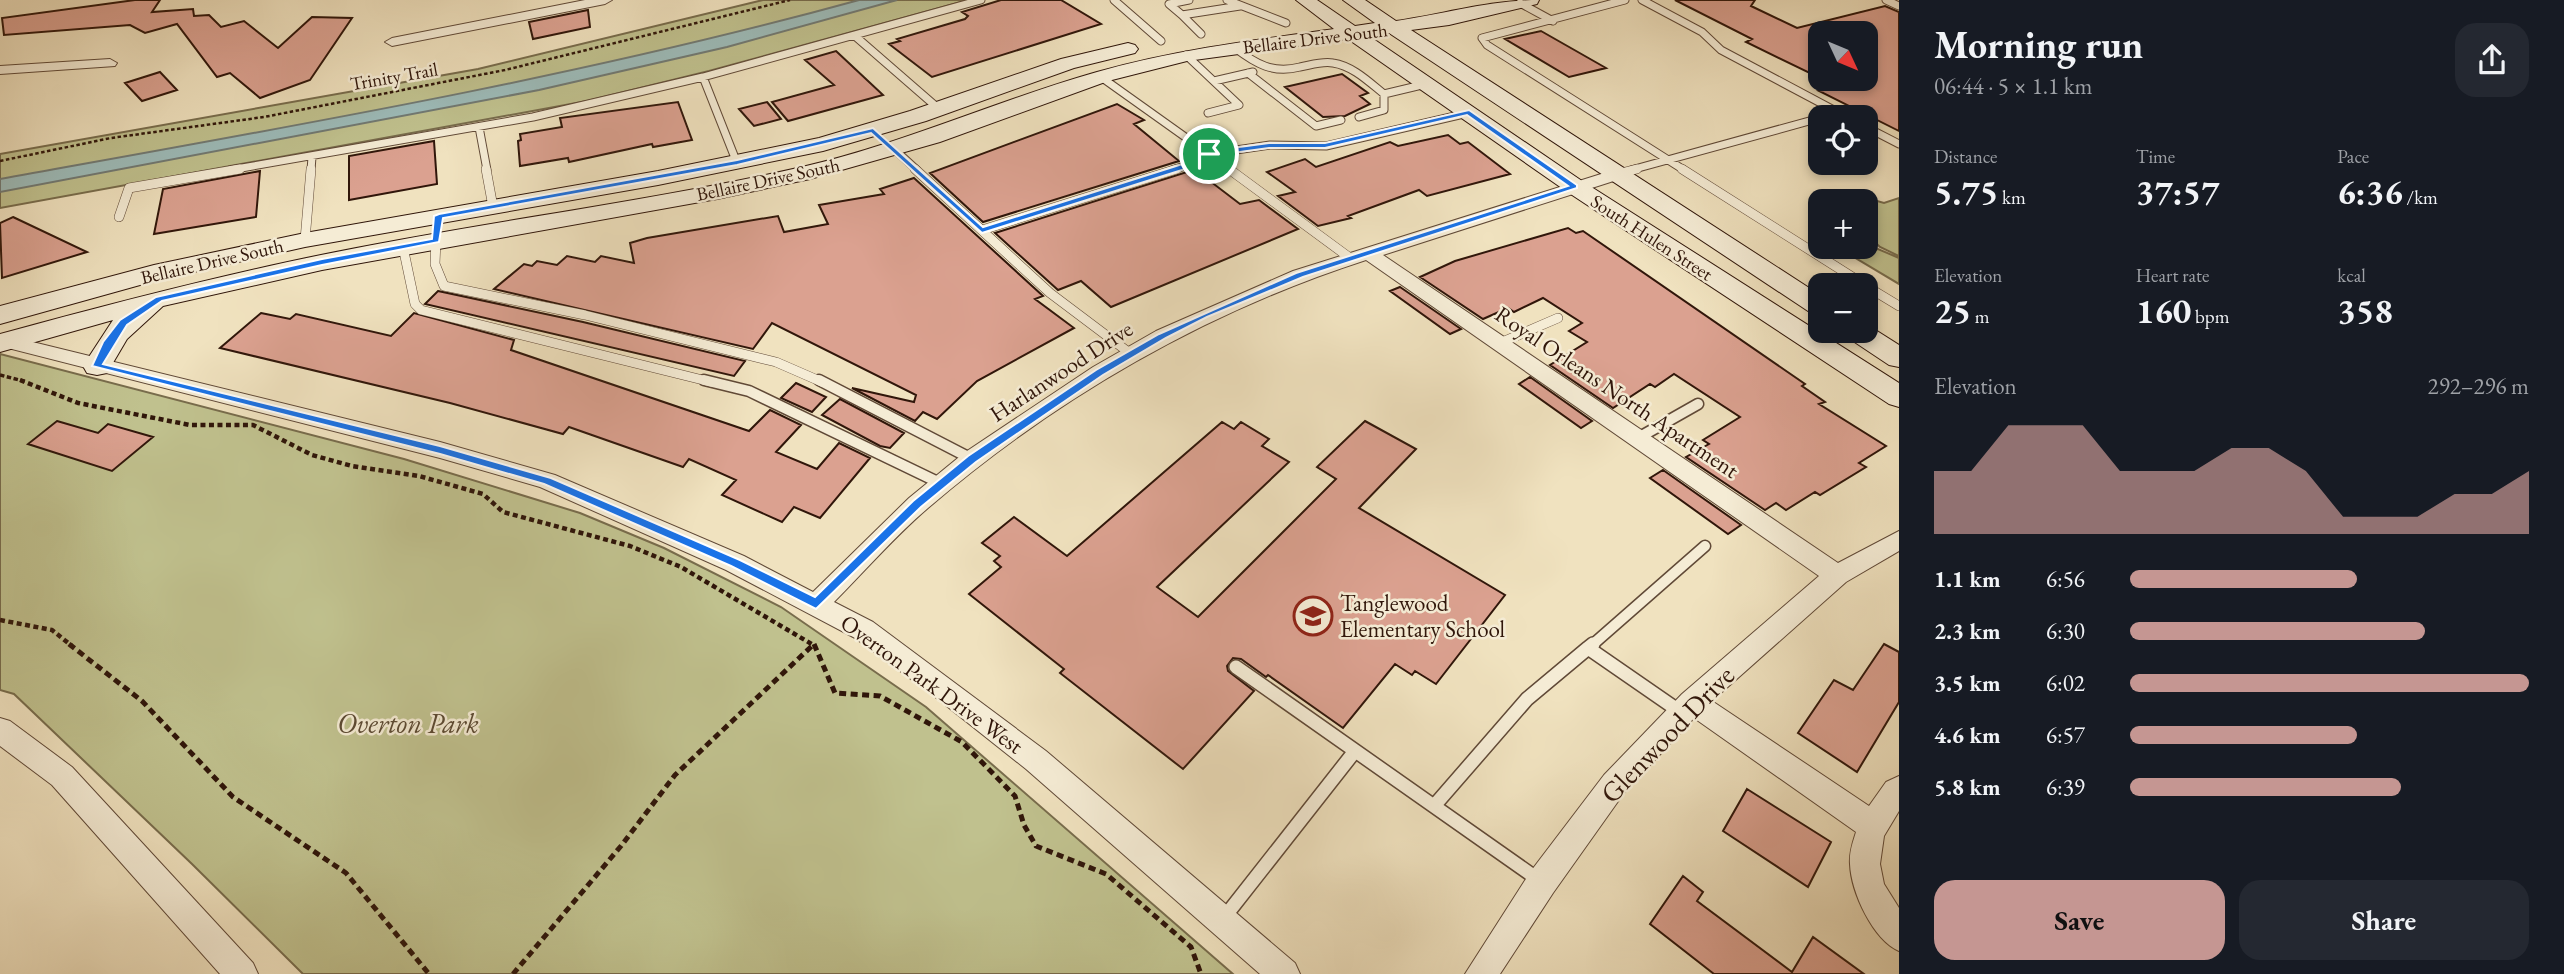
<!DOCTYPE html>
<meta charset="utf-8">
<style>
body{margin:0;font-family:"EB Garamond",serif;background:#242831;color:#f1f3f6;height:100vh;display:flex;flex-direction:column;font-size:26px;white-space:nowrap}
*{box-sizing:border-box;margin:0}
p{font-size:23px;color:#9ea1a6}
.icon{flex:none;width:38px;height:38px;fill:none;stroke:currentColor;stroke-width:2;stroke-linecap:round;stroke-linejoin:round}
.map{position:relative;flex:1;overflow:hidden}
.details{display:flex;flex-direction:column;background:#171b24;width:665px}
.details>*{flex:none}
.needle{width:46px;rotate:134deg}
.fabs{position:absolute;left:1808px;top:21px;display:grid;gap:14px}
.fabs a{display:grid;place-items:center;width:70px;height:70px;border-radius:14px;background:#171b24;box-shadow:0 4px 10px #0003;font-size:35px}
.pin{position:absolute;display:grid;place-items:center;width:60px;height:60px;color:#fff;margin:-30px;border:4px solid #fff;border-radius:50%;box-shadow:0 2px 7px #0007}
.round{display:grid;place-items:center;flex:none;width:74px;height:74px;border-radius:21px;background:#242831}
.head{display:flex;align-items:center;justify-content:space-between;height:119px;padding:0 35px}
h1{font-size:38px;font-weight:700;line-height:52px}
.stats{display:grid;grid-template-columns:repeat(3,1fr);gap:10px;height:119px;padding:7px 35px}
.stats div{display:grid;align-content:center}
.stats b{font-size:35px;font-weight:700}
.stats small{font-size:19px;font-weight:400}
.stats p{font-size:19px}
.chart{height:196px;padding:14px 35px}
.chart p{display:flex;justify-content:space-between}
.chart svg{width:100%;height:126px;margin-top:7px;fill:#c59692;opacity:.7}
.action{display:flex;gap:14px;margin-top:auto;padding:14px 35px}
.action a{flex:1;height:80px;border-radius:21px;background:#c59692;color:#111;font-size:28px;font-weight:700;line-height:80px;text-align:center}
.action a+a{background:#242831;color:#f1f3f6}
ul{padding:0 35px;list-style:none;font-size:23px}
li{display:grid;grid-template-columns:112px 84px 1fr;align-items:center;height:52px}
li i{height:18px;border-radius:9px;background:#c59692}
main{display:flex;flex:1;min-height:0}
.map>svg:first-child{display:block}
.green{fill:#c0c18e;stroke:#786c4c;stroke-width:2}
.water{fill:#9dbcba;stroke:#717a74;stroke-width:2}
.building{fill:#dba190;stroke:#30160a;stroke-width:2}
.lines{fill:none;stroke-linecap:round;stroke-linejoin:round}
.lane-far3-casing{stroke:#604937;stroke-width:9}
.lane-far2-casing{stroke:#604937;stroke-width:10}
.lane-far1-casing{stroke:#604937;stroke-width:13}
.lane-casing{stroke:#604937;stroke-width:16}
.street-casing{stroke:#604937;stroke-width:2}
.secondary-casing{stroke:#30160a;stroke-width:2}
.path-far3{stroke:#30160a;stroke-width:2.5;stroke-dasharray:3.5 2.5;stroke-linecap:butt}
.path-far2{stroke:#30160a;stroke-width:3.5;stroke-dasharray:4.5 2.5;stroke-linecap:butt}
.path-far1{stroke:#30160a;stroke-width:4.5;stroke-dasharray:5 3.5;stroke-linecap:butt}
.path{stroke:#30160a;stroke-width:5;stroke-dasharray:7 4.5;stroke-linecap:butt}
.lane-far3{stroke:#f5ecd5;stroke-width:7}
.lane-far2{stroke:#f5ecd5;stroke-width:9}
.lane-far1{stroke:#f5ecd5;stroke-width:10}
.lane{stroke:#f5ecd5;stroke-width:13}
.street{fill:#f5ecd5;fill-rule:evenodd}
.secondary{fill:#f5ecd5;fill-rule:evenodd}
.route{fill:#1a73e8;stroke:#fff;stroke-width:2;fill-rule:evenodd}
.labels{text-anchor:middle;stroke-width:5;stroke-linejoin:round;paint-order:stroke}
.far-street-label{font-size:19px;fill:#30160a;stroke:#f5ecd5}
.street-label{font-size:23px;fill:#30160a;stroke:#f5ecd5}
.poi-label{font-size:23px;fill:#30160a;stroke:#f5ecd5;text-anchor:start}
.near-park-label{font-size:28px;font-style:italic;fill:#5b4932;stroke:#f5ecd5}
.near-street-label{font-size:28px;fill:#30160a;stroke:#f5ecd5}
</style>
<main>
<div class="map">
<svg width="1899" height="974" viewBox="0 0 1899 974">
<rect width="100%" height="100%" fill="#f0e2bf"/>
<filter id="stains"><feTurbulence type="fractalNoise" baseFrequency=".00286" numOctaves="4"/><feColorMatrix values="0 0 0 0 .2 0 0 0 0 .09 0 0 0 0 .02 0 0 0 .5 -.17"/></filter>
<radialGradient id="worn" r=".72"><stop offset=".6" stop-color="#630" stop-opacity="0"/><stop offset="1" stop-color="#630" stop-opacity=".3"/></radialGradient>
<path class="green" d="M763 0H968L709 71 587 101 0 208V154L478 69Z
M1856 195 1884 203 1899 198V256L1880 247 1866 234V201H1835Z
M1837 247 1868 252 1878 249 1899 258V284Z
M0 354 404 459 580 513 664 548 781 607 926 707 1233 974H303L192 864 14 694 0 690Z"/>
<path class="water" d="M859 0H897L727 47 539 90 0 192V179C288 127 576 78 859 0Z"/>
<path class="building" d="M135 0H160L152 12 193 9 194 16 209 15 221 27 244 21 278 48 312 17 352 18 310 80 260 98 230 73 217 77 177 24 145 33 130 25 4 35 2 18Z
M1001 0H1061L1101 24 932 77 889 44 900 41 897 39 965 19 968 16 962 12Z
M1675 0H1755L1751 6 1797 28 1885 6 1899 12V131L1819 91 1839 87 1823 79H1866V33H1820V78L1746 42 1752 39Z
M588 10 590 27 533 39 529 22Z
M1541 31 1606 68 1569 77 1505 39Z
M836 51 883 95 788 121 772 102 834 85 805 60Z
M160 72 177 90 142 101 125 83Z
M1342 74 1368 93 1360 96 1370 104 1345 116 1323 117 1285 87Z
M678 102 692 140 653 147 652 144 569 162 568 158 520 166 518 141 521 140 520 134 562 127 560 118Z
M767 102 781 119 754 126 739 109Z
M1117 104 1144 120 1134 124 1179 161 983 222 930 173Z
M1448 135 1460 144 1468 142 1510 174 1427 196 1419 190 1348 216 1351 218 1318 226 1278 196 1295 192 1267 172 1305 159 1316 167 1390 142 1398 146Z
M434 141 437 184 349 200V156Z
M260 171 256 217 154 234 163 189Z
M1190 171 1206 178 1240 204 1259 200 1298 229 1111 307 1081 281 1058 290 995 233Z
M914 178 1043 296 1035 299 1074 328 977 381 937 419 923 412 915 421 852 388 914 402 916 395 772 323 753 349 494 289 524 264 532 266 537 261 557 265 567 256 595 262 601 256 634 263 630 243 647 238 778 216 784 232 828 224 819 205 884 194 880 189Z
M13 217 87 252 2 278 0 223Z
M1568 228 1576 233 1583 231 1805 384 1802 386 1825 402 1819 404 1886 446 1859 463 1866 467 1820 495 1815 492 1786 510 1776 503 1765 510 1686 457 1709 444 1703 440 1740 417 1674 374 1655 387 1650 384 1613 408 1550 365 1587 342 1569 331 1582 323 1543 298 1514 312 1508 308 1483 319 1420 277 1455 261Z
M1400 287 1461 329 1450 334 1390 291Z
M438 291 583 322 745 361 734 376 425 304Z
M261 313 290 319 296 314 391 336 414 313 514 340 511 350 749 431 770 410 801 425 776 452 817 469 839 443 870 458 820 518 794 507 782 522 722 495 736 480 689 459 683 467 569 427 563 434 450 403 220 348Z
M1530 377 1592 421 1581 428 1519 384Z
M796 383 826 397 812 412 781 398Z
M840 399 904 433 890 448 880 446 822 415Z
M57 421 98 433 108 424 153 437 112 471 28 444Z
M1365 421 1416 449 1359 508 1505 595 1436 684 1415 671 1412 675 1395 664 1343 728 1268 675 1266 677 1241 659 1233 658 1227 666 1228 671 1254 691 1183 769 1060 673 1064 669 969 594 1001 567 994 561 1000 556 982 543 1014 517 1067 556 1222 422 1234 429 1241 422 1269 439 1262 446 1289 462 1157 587 1198 617 1336 479 1317 467Z
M1663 470 1741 525 1728 534 1650 478Z
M1884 644 1899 652V702L1857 772 1798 733 1834 680 1853 690Z
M1747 789 1831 842 1808 887 1723 831Z
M1683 876 1703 892 1697 901 1792 972 1813 937 1864 974H1714L1650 924Z"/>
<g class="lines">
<defs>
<path id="lane-far3" d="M1114 0 1161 41
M1227 0 1286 23
M1625 0 1482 38 1487 45 1684 170
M1642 0 1702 32 1721 50 1847 117
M1886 0 1899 6
M1520 3 1553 21
M1182 15 1169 4 1189 0
M1201 34 1182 15 1240 6
M855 36 939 109
M1235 48C1256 64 1273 74 1300 67 1311 65 1322 61 1333 63 1353 66 1369 82 1384 94L1426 84
M1186 55 1239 105 1208 113
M1248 73 1316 126 1341 120
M703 77 737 163
M1101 77 1209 154 1270 145 1326 146 1468 113
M1214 81 1253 72
M1359 117 1384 110V94
M479 127 487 170
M1866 127 1899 144
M894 149 917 170
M1209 154 1231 170
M230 170 533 117 703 77 981 0
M311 170 312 157
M1172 170 1214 157
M1631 170 1820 118"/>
<path id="lane-far2" d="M486 169 493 207
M915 169 1050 293 1131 354
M1229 169 1350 258
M1682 169 1865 285
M1617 174 1637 169
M119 217 129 188 240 169
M982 230 1177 169
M305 240 311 169
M436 240 435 264 444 286 585 315 776 362 822 382
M403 247 415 304 421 310 711 382
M1866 286 1899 306
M1500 343 1558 318"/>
<path id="lane-far1" d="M704 380 749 391 942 484
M819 380 972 459
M1638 438 1698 404
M1591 646 1705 546"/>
<path id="lane" d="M1593 644 1588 648 1682 713
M1236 667 1539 880
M1434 806 1527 699 1588 648
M1223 919 1355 751"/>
<path id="street" d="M585 0H612L605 4 392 46 385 42 392 38Z
M110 59 117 63 115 66 0 74V66Z
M1617 169 1623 170V178L1383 255 1838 563 1899 531V551L1846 582 1712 701 1869 806 1886 782 1899 776V811L1884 836 1880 864 1884 884 1899 908V951C1873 940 1851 892 1850 864 1849 852 1853 842 1856 832L1694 718 1624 793 1553 893 1500 974H1465L1531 871 1604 775 1682 694 1819 576 1366 260C1205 312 1056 398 928 508 894 537 865 571 834 602L873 622 1046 751 1295 963 1300 974H1260L1026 769 934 696 855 638 726 570 540 487 440 458 0 346V334L440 442 555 475 744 556 813 592 909 498 964 453 1093 367 1156 331 1293 271Z
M0 718 10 721 72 767 253 963 258 974H220L52 785 0 746Z"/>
<path id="secondary" d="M1296 0H1317L1355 26 1375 23 1343 0H1365L1396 21C1444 14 1491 0 1539 0L1537 4 1449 25 1411 30 1820 295V315L1811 313 1389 33 1369 36 1582 181 1899 383V407L1889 404 1566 191 1348 39 1187 61 1108 81 940 142 810 179 717 199 322 270 163 306 127 339 107 373 97 375 87 373 83 366 113 320 0 352V334C106 305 213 277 321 255 481 222 643 203 802 167 903 144 998 100 1097 72 1175 50 1254 40 1334 29Z
M1128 43 1135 45 1138 49 1135 53 1074 68 926 121 823 151 658 185 305 247 158 280 0 324V306L154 265 305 233 658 171 819 138 910 111 1061 59Z
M1866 324 1899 345V367L1889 365 1847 337 1843 331H1866Z"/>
</defs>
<use href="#lane-far3" class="lane-far3-casing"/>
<use href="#lane-far2" class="lane-far2-casing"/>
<use href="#lane-far1" class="lane-far1-casing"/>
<use href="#lane" class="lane-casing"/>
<use href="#street" class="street-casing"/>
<use href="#secondary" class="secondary-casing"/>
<path class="path-far3" d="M0 161 111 138 264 117 505 70 790 0"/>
<path class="path-far2" d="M0 375 27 382"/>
<path class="path-far1" d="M20 380 78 403 190 425H253L312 455 352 466 419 476 483 494 503 512 630 546 681 567 815 646
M0 620 52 630 72 646"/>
<path class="path" d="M69 644 142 701 233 797 346 873 429 974
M814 644 835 693 880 696 962 742 1015 796 1024 825 1036 846 1106 874 1191 947 1201 974
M513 974 621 846 675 775 814 644"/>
<use href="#lane-far3" class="lane-far3"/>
<use href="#lane-far2" class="lane-far2"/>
<use href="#lane-far1" class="lane-far1"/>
<use href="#lane" class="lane"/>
<use href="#street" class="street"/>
<use href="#secondary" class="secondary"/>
</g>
<path class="route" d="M1469 110 1577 185V188L1303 277 1207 317 1166 338 1103 375 976 462 921 507 816 609 731 566 544 484 440 454 92 366 103 342 120 320 156 297 322 259 432 239 434 216 439 214 737 160 873 128 983 227 1208 156 1205 154 1209 151 1269 143H1325ZM1467 115 1568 186 1296 273 1159 334 1096 370 968 456 913 501 815 597 740 560 551 478 440 446 103 364 127 325 162 301 322 265 439 242 443 218 737 165 871 133 982 233 1217 159V155L1269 148H1325Z"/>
<defs>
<symbol id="school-ring" viewBox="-11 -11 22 22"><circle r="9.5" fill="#f5ecd5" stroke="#8f2418" stroke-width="1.5"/><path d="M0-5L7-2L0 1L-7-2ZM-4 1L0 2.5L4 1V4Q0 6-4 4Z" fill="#8f2418"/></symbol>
</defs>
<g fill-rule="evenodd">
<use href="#school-ring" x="1291" y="594" width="44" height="44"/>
</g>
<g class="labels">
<g class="far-street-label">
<text transform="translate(1315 38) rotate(-7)" y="7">Bellaire Drive South</text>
<text transform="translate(394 76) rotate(-10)" y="7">Trinity Trail</text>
<text transform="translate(768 179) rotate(-12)" y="7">Bellaire Drive South</text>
<text transform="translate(1652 237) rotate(33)" y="7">South Hulen Street</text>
<text transform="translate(212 261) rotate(-13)" y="7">Bellaire Drive South</text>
</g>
<g class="street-label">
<text transform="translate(1061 371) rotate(-33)" y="8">Harlanwood Drive</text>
<text transform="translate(1617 392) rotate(34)" y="8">Royal Orleans North Apartment</text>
<text transform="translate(932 684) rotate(36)" y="8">Overton Park Drive West</text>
</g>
<g class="poi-label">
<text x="1340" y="611">Tanglewood<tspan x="1340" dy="26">Elementary School</tspan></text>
</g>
<g class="near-park-label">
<text x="408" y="733">Overton Park</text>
</g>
<g class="near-street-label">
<text transform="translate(1667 734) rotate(-46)" y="10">Glenwood Drive</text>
</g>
</g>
<rect width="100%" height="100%" filter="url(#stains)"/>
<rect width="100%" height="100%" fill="url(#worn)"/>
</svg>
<div class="fabs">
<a><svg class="needle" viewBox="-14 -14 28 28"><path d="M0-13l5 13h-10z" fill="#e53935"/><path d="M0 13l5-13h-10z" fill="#9ea1a6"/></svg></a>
<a><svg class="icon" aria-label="locate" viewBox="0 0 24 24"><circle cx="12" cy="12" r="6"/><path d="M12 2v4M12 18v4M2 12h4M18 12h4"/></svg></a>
<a>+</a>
<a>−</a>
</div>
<div class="pin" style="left:1209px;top:154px;background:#1e9e55"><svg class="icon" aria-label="arrive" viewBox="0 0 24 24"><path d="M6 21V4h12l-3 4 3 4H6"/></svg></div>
</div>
<section class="details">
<div class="head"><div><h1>Morning run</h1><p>06:44 · 5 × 1.1 km</p></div><a class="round"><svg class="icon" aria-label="share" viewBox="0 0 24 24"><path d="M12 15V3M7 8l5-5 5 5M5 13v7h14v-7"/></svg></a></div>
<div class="stats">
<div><p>Distance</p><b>5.75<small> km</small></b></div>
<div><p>Time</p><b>37:57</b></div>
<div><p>Pace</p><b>6:36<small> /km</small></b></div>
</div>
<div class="stats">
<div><p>Elevation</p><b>25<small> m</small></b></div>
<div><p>Heart rate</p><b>160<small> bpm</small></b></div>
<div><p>kcal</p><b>358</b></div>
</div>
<div class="chart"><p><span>Elevation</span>292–296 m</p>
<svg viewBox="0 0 160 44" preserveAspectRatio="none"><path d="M0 44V22L10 22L20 6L30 6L40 6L50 22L60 22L70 22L80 14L90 14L100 22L110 38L120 38L130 38L140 30L150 30L160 22V44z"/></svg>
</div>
<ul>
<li><b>1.1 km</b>6:56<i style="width:57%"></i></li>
<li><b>2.3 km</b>6:30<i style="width:74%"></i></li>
<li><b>3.5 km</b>6:02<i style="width:100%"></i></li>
<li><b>4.6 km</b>6:57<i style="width:57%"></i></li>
<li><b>5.8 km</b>6:39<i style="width:68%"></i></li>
</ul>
<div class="action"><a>Save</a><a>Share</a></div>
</section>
</main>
